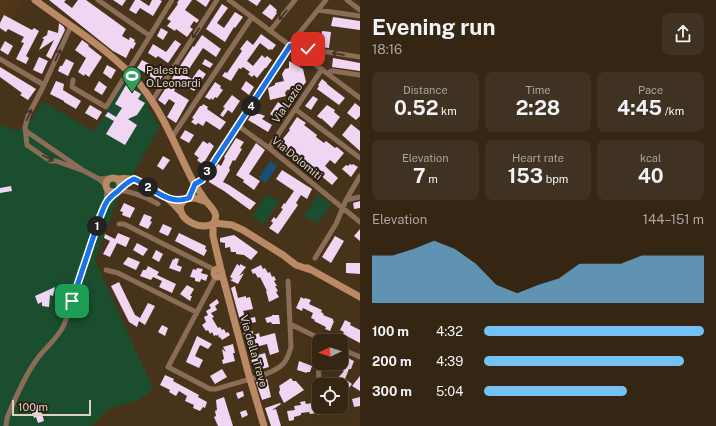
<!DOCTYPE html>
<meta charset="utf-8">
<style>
body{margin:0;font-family:"Public Sans",sans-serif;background:#403222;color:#f1f3f6;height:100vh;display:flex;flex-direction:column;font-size:15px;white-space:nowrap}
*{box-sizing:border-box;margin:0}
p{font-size:13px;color:#aaa5a0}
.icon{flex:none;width:22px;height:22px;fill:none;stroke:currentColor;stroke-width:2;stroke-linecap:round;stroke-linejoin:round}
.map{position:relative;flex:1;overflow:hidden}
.drawer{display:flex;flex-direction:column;background:#352614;width:356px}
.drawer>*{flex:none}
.needle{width:26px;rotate:266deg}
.controls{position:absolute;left:312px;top:334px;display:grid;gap:8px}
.controls a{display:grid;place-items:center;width:36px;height:36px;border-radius:8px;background:#352614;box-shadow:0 4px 16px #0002,0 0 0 1px #4f4334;font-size:20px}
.scale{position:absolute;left:12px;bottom:10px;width:79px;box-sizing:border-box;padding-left:4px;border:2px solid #ddd1c2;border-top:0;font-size:11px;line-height:14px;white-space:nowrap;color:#ddd1c2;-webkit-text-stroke:3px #261d12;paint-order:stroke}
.pin{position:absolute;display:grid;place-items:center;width:34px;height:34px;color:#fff;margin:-17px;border-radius:8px;box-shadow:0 2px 6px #0006}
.km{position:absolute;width:20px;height:20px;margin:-10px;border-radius:50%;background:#222;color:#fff;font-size:11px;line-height:20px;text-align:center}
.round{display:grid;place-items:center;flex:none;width:42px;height:42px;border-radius:8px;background:#403222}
.headline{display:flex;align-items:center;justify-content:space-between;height:68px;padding:0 12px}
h1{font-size:22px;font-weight:700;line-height:30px}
.metrics{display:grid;grid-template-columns:repeat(3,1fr);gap:6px;height:68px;padding:4px 12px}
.metrics div{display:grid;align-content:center;border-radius:8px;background:#403222;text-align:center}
.metrics b{font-size:20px;font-weight:700}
.metrics small{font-size:11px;font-weight:400}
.metrics p{font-size:11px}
.chart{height:112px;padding:8px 12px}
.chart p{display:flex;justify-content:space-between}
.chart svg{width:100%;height:72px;margin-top:4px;fill:#73c1f5;opacity:.7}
ul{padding:0 12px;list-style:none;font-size:13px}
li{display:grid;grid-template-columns:64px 48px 1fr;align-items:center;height:30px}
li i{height:10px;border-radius:5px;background:#73c1f5}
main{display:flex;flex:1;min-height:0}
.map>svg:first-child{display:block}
.built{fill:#503717}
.green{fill:#1a4e2f}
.water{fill:#17517a}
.building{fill:#f1d6f3}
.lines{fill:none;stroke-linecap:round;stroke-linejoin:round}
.street{stroke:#8b6d57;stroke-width:5}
.secondary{stroke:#ba8a67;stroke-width:7}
.oneway{stroke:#3f3123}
.route-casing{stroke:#fff;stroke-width:8}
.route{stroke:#1a73e8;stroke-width:5}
.labels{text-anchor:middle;stroke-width:4;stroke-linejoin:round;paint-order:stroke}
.poi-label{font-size:11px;fill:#ddd1c2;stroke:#261d12;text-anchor:start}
.street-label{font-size:11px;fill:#ddd1c2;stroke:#261d12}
</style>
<main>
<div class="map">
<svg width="360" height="426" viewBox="0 0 360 426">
<rect width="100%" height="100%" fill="#47331a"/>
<path class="built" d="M0 0H13L22 2 5 33 0 30Z"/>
<path class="green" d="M126 79C136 81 144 97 149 104L147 107 160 127 116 203 95 260 153 389 139 400 109 409 91 426H0V124L17 131 31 121 42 101 94 132Z
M267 194 279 202 264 224 252 216Z
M318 195 331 204 317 224 304 216Z"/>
<path class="water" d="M270 161 277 166 266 183 259 178Z"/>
<path class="building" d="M49 0H66L64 2 72 8 78 0H86L126 29 122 36 129 40 130 37 135 40 134 42 136 43 133 49 131 48 126 58 113 51Z
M113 0H126L122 6Z
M135 0H140L149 6 152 0H160L162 1 153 16 140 8 136 14 129 10Z
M179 0H192L185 10 199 20 197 23 194 21 190 27 193 29 187 37 176 29 175 31 167 26 171 21 167 19 178 4 177 3Z
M196 0H210L206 7Z
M248 0H261L257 6Z
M222 4 228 8 217 23 224 28 235 12 243 17 235 28 234 27 225 42 206 29Z
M270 4 277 10 276 12 277 13 272 20 262 13Z
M4 15 32 30 34 28 39 31 26 56 29 58 26 64 16 59 24 43 21 42 24 37 8 29 6 32 0 28V23Z
M333 17 360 21V30L331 26Z
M59 23 64 27 65 30 51 59 46 56 54 40 39 50 44 39 42 38 47 35 48 30 58 33Z
M161 28 168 32 163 40 157 36Z
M322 31 331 32 329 48 320 47Z
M261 34 276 45 272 50 271 49 269 50 260 43 247 61 253 66 262 55 265 58 267 56 272 60 266 68H265L257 78 254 75 252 77 248 74 250 72 243 67 241 69 239 68 231 81 222 76 225 72 227 73 242 51 240 49 247 40 253 45Z
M202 35 221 49 216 57 203 48 185 75 192 79 199 69 206 74 194 91 179 82 174 91 189 100 176 123 167 117 175 103 169 99 165 105 158 100 193 46 194 47Z
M82 40 89 45 88 46 102 57 89 77 85 74 84 76 78 72 86 58 75 50Z
M175 40 181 44 168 63 158 56 156 58 148 53 153 44 166 52Z
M5 41 13 46 8 55 0 50Z
M39 57 48 61 42 74 33 70Z
M333 58 360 63V71L332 67Z
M66 59 74 63 68 76 58 71 60 66H62Z
M205 59 213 64 210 68 202 64Z
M142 60 151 65 149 67 163 75 158 84 149 78 151 76 137 68Z
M289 61 303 69 306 82 302 87 287 90 285 93 286 96 270 100 268 88 275 85V83L284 81 282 74 285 69 289 68Z
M107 65 116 70 111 79 103 73Z
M0 67 36 89 28 100 20 95 22 93 0 77Z
M322 79 327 83V84L345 98 339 105 317 89 319 86 318 85Z
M56 81 64 84 63 90 81 101 76 109 64 102V101L50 94Z
M99 81 107 87 102 95 94 90Z
M246 81 254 87 249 95 241 89Z
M215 82 221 86 220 88 223 90 217 98 215 97 213 100 211 98 210 100 205 97Z
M126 85 141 94 138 99 145 103 137 115 128 119 137 125 125 145 106 134 114 121 105 116 108 112 116 117 122 108 115 104Z
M232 95 240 101 232 113 228 110 223 117 220 115 225 108 223 107Z
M313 96 318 99 311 110 305 106Z
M278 102 286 108 278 119 270 114Z
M355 103 360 107V116L356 120 347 113Z
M203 104 208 107 207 109 226 122 220 130 206 121 203 126 198 123 196 125 191 122 194 119 192 118 200 106H202Z
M90 105 102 112 97 120 85 113Z
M327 105 335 110 334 112 340 117 332 128 321 118V119L317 116Z
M252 114H260L265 116 262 119 272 125 268 132 248 120Z
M297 117 306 123 304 125 317 135 316 137 324 143 326 141 335 148 337 147 344 153 335 164 330 160 325 166 338 178 332 185 319 174 318 176 308 168 310 165 291 148 287 153 280 148 284 142 282 140 290 130 289 129Z
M351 124 360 131V151L342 135Z
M185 130 194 135 189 143 180 138Z
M236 138 244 142 240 148 242 149 235 161 233 160 229 168 230 170 223 182 229 185 256 203 250 210 224 191 209 182V180L210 178H208L218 164 221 166 225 158 224 157Z
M203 141 208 144 209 142 214 146 205 161H204L202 164 197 160 199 158 194 154Z
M256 143 265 150 249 174 260 181 254 190 243 182 244 180 236 175Z
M163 156 170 160 163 170 157 166Z
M350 164 352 165 353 164 358 167 351 177 342 169 346 165 348 166Z
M282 170 312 189 307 199 301 195 296 203 298 205 278 234 269 228 273 223 271 221 274 217 276 219 283 209 281 208 284 203 285 204 294 191 276 179Z
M11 186 12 191 0 193V188Z
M360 201V208L354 209 353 203Z
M124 203 135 208 130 218 122 215 123 212 120 211Z
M144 214 152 217 150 221 152 222 148 229 139 225Z
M163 224 172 228 168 236 159 232Z
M360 229V241L354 236Z
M118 233 130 238 126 247 117 243 110 257 103 254 110 241 104 238 105 234 115 239Z
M179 233 206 246 205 249 207 250 204 256 175 241Z
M234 235 258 252 251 260 244 255 236 254V252H231L230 247 225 248V243L220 242V238Z
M335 236 344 241 331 263 322 257Z
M137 243 148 249 143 256 133 250Z
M156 250 163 254 159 262 152 258Z
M128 257 140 262 136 270 123 264Z
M175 258 179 259 177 265 182 267 180 272 169 268 173 259 174 260Z
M346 263H360V274L346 273Z
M237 264 240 266V264L246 267 239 276 244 273 238 284 230 280 233 279 230 277Z
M261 265 263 269 265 268 268 273 270 272 272 277 274 276 276 280 274 281 277 286H275L278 291 276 292 279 297 269 302 266 291H267L260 277 258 278 255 273 253 274 251 270Z
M148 266 159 272 157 275 176 284 172 293 159 287 162 281 153 277 151 280 140 276 143 270H146Z
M197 268 203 269 201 273 208 275 206 281 201 279 200 282 195 281V278L190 277 193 269 196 270Z
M119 282 135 315 140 318 148 303 155 306 145 325 139 321 137 327 129 322 111 286Z
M187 285 194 289 190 296H192L190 301 180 294Z
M235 286 238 298 246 296V298L250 297 253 309 243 311 246 319 255 317 256 322 247 324 250 332 253 331V335L259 333 260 337 275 333 279 352 270 355 267 344 256 347 258 355 265 353 269 367 254 371 247 341 246 342 231 288Z
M55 287 53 296 50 295 49 307 42 306V302L38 304 35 296Z
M301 297 304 299 305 298 311 300 309 304 322 310 321 312 324 314 323 315 333 319V321H334L330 331 325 329 326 327 314 321 315 320 311 318 313 313 303 308 302 311 296 308Z
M217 299 219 303 215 306 217 310 211 313 214 317 212 318 218 328 220 327 222 330 224 329 226 333 228 332 230 335 222 340 220 337 219 338 218 334 217 336 216 335 214 336 212 332 210 334 208 330 206 331 202 325 206 322 204 317 208 315 206 311 211 308 209 305Z
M272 315H279L280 324H272L271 322 267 323 265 318 272 316Z
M345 320 351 323 350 325 360 330V343L343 334 344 332 340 330Z
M162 325 168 328 165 336 158 332Z
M197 336 212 344 208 349 200 345 195 356 203 360 199 368 186 362Z
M233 344 235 353H233L235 361 223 364 222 360 224 359 222 349 226 352 223 347Z
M348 358 354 361 351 369H349L345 379 352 384 345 393 341 390V385L336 384 331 379H337L344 371 330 363H342L343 361 346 362Z
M299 361 312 366 310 372H307V373L297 370Z
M222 369 227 377 215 384 210 376Z
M165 375 174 379 173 381 199 395 198 397 207 402 205 408 203 407 200 411 193 408 194 405 185 401 187 396 179 391 176 396 169 392 170 390 160 385Z
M360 376V391L352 386Z
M291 378 293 381H296L304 390 284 403 279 393 280 389 279 386Z
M267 379 271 397 262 400 256 382Z
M243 391 244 396 238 399 236 393Z
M224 397 233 426H218L214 417 216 416 215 411 217 410 216 400Z
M360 397V406L354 407 352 399Z
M305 401 306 404 313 403V406L319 405V407H322L323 414 318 415 317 413 310 414 309 412 301 413V415L294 417V420L289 421 287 411 295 410 294 406 301 405 300 402Z
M280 403 281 404 272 410 276 409 281 426H271L265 408Z
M41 404 43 410H41L44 421 38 423 36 417 34 418 32 413 36 412 34 406Z
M332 407H339L340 412 331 414 330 408Z
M246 410 248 415 242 418 240 412Z"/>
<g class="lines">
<path class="street" d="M98 0 150 36
M229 0 360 98
M347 0 360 10
M318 10 360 16
M71 26 44 85 28 116 25 127 27 145 50 161H56L84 171
M270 31 295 0
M301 54 304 51 308 49 360 57
M0 59 44 85
M328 74 331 71H333L360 75
M73 80 72 87 106 107 172 0
M152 101 217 0
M295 109 360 158
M237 125 269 148 360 222
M26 131 84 171 99 179 106 185
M172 137 252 17
M269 148 322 69
M99 179 110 178
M195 184 202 180 287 52 292 42 326 0
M119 190C133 192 146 197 158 204
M346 200 360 197
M107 201 114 192
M119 224H124L215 270
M315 258 336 224 346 200 360 176
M106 270 118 273 196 312
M216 276 168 367 210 389H216C233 383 272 376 283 364 288 359 289 353 291 347L288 281
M290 324 325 341
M318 338 319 387
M341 349 360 357
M6 426 7 418C15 399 23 379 35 362 44 348 56 341 64 325L106 203 107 188"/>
<path class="secondary" d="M35 0C71 27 113 51 142 87 165 116 177 151 194 183 198 189 202 196 206 201 212 209 220 214 213 224 200 230 180 221 180 206L185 199 195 198 207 202
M106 185a7 7 0 1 1 14 0a7 7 0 1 1-14 0Z
M118 179C138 175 168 196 180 211
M214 223 232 225 243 230 283 255 296 265 311 270
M213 224V236L221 270
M308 268 360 297
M214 273a4 4 0 1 1 8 0a4 4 0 1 1-8 0Z
M222 274 248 372 264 426"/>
</g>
<defs><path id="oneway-shaft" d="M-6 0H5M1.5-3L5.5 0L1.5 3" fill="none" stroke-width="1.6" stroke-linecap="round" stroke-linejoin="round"/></defs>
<g class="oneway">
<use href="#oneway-shaft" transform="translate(283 15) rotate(129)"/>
<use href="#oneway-shaft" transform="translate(196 33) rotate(123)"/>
<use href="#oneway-shaft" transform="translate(338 54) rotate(-172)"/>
<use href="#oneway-shaft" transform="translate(58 55) rotate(-65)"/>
<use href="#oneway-shaft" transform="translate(29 115) rotate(-66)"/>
<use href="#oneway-shaft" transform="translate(48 158) rotate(26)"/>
</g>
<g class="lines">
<defs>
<path id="route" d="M72 301 100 217C106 202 106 200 118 191 123 186 127 182 134 179 153 187 167 206 189 198L195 184 202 180 290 46 301 54 306 50 308 49"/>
</defs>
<use href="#route" class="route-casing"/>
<use href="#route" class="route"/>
</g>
<defs>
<symbol id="stadium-pin" viewBox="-11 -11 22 30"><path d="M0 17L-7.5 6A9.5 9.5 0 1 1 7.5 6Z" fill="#2e9e5b" stroke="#261d12"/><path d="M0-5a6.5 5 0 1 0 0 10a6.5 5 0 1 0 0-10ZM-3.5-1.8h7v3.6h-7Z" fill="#fff"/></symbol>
</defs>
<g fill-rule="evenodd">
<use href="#stadium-pin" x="121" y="65" width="22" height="30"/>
</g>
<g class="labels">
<g class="poi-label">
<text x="146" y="74">Palestra<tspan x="146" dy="13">O.Leonardi</tspan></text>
</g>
<g class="street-label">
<text transform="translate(287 103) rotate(-56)" y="4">Via Lazio</text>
<text transform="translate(297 158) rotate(39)" y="4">Via Dolomiti</text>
<text transform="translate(254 351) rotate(74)" y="4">Via della Trave</text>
</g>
</g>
</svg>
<div class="controls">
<a><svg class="needle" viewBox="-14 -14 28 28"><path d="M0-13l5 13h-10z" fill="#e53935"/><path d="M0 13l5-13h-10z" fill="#aaa5a0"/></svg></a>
<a><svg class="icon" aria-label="locate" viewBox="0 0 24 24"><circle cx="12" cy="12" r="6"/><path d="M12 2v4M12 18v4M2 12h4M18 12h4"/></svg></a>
</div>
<div class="scale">100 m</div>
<div class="pin" style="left:72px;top:301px;background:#1e9e55"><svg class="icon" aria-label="arrive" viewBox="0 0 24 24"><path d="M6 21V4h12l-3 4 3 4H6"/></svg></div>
<div class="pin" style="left:308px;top:49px;background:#d93025"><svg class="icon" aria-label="check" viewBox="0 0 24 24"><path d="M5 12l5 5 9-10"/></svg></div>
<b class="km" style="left:97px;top:226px">1</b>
<b class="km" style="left:148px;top:187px">2</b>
<b class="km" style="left:207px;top:171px">3</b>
<b class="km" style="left:251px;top:106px">4</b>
</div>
<section class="drawer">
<div class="headline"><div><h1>Evening run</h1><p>18:16</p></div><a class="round"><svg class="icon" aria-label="share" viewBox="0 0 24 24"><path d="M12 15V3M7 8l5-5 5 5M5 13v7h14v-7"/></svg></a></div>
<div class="metrics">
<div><p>Distance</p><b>0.52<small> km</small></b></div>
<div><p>Time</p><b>2:28</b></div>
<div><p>Pace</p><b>4:45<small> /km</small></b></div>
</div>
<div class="metrics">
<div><p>Elevation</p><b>7<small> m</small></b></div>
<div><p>Heart rate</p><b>153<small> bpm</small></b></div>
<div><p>kcal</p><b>40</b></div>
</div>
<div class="chart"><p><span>Elevation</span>144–151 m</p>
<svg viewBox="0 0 160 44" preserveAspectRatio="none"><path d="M0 44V15L10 15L20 11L30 6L40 11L50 20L60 33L70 38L80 33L90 29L100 20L110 20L120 20L130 15L140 15L150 15L160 15V44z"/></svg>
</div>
<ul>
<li><b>100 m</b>4:32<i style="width:100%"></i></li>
<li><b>200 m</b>4:39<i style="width:91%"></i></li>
<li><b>300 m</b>5:04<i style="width:65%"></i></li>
</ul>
</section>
</main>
